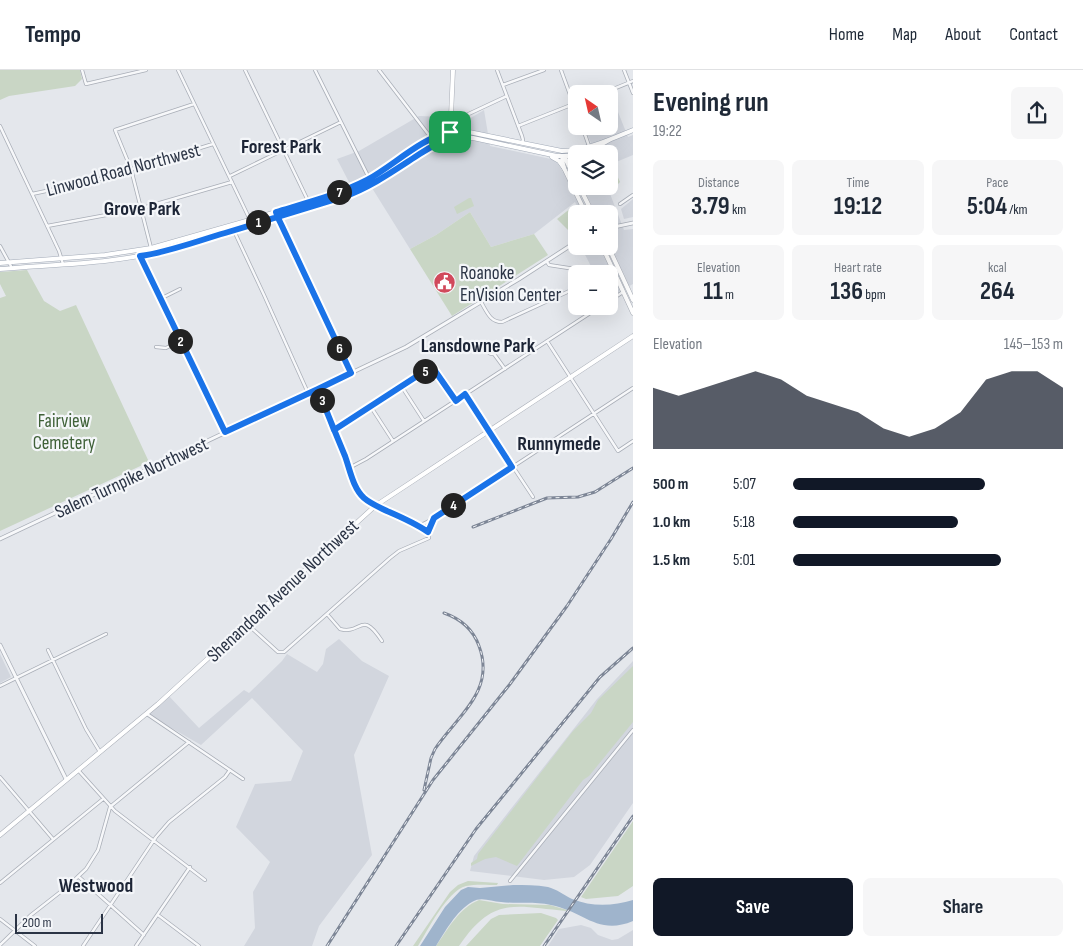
<!DOCTYPE html>
<meta charset="utf-8">
<style>
body{margin:0;font-family:"Sofia Sans Condensed",sans-serif;background:#f6f6f7;color:#1f2937;height:100vh;display:flex;flex-direction:column;font-size:19px;white-space:nowrap}
*{box-sizing:border-box;margin:0}
p{font-size:16px;color:#747a83}
.icon{flex:none;width:28px;height:28px;fill:none;stroke:currentColor;stroke-width:2;stroke-linecap:round;stroke-linejoin:round}
.map{position:relative;flex:1;overflow:hidden}
.side{display:flex;flex-direction:column;background:#fff;width:450px}
.side>*{flex:none}
.needle{width:32px;rotate:326deg}
.controls{position:absolute;left:568px;top:15px;display:grid;gap:10px}
.controls a{display:grid;place-items:center;width:50px;height:50px;border-radius:8px;background:#fff;box-shadow:0 5px 20px #0002;font-size:25px}
.scale{position:absolute;left:15px;bottom:12px;width:88px;box-sizing:border-box;padding-left:5px;border:2px solid #2b3445;border-top:0;font-size:14px;line-height:18px;white-space:nowrap;color:#2b3445;-webkit-text-stroke:4px #f4f6f9;paint-order:stroke}
.pin{position:absolute;display:grid;place-items:center;width:42px;height:42px;color:#fff;margin:-21px;border-radius:10px;box-shadow:0 2px 8px #0006}
.km{position:absolute;width:25px;height:25px;margin:-12px;border-radius:50%;background:#222;color:#fff;font-size:14px;line-height:25px;text-align:center}
.round{display:grid;place-items:center;flex:none;width:52px;height:52px;border-radius:8px;background:#f6f6f7}
.summary{display:flex;align-items:center;justify-content:space-between;height:85px;padding:0 20px}
h1{font-size:28px;font-weight:700;line-height:38px}
.stats{display:grid;grid-template-columns:repeat(3,1fr);gap:8px;height:85px;padding:5px 20px}
.stats div{display:grid;align-content:center;border-radius:8px;background:#f6f6f7;text-align:center}
.stats b{font-size:25px;font-weight:700}
.stats small{font-size:14px;font-weight:400}
.stats p{font-size:14px}
.chart{height:140px;padding:10px 20px}
.chart p{display:flex;justify-content:space-between}
.chart svg{width:100%;height:90px;margin-top:5px;fill:#111827;opacity:.7}
.cta{display:flex;gap:10px;margin-top:auto;padding:10px 20px}
.cta a{flex:1;height:58px;border-radius:8px;background:#111827;color:#fff;font-size:20px;font-weight:700;line-height:58px;text-align:center}
.cta a+a{background:#f6f6f7;color:#1f2937}
ul{padding:0 20px;list-style:none;font-size:16px}
li{display:grid;grid-template-columns:80px 60px 1fr;align-items:center;height:38px}
li i{height:12px;border-radius:6px;background:#111827}
header{display:flex;align-items:center;gap:30px;box-sizing:border-box;height:70px;padding:0 25px;background:#fff;border-bottom:1px solid #e0e1e3}
header strong{font-size:24px}
nav{display:flex;gap:28px;margin-inline-start:auto;font-size:18px}
main{display:flex;flex:1;min-height:0}
.map>svg:first-child{display:block}
.built{fill:#d2d6de}
.green{fill:#c9d6c5}
.water{fill:#9fb4cc}
.lines{fill:none;stroke-linecap:round;stroke-linejoin:round}
.minor-casing{stroke:#a9aeb7;stroke-width:4}
.tertiary-casing{stroke:#a9aeb7;stroke-width:4.5}
.secondary-casing{stroke:#a9aeb7;stroke-width:5}
.primary-casing{stroke:#a3abb8;stroke-width:5}
.minor{stroke:#f7f8fa;stroke-width:2.5}
.tertiary{stroke:#f7f8fa;stroke-width:3}
.secondary{stroke:#fff;stroke-width:4}
.primary{stroke:#fff;stroke-width:4}
.rail-casing{stroke:#7d8696;stroke-width:3}
.rail{stroke:#f4f6f9;stroke-width:1;stroke-dasharray:4;stroke-linecap:butt}
.route-casing{stroke:#fff;stroke-width:10}
.route{stroke:#1a73e8;stroke-width:6}
.labels{text-anchor:middle;stroke-width:4.5;stroke-linejoin:round;paint-order:stroke}
.street-label{font-size:19px;fill:#2b3445;stroke:#f4f6f9}
.poi-label{font-size:19px;fill:#2b3445;stroke:#f4f6f9;text-anchor:start}
.park-label{font-size:19px;fill:#3f6138;stroke:#f4f6f9}
.neighbourhood-label{font-size:20px;font-weight:bold;fill:#1d2536;stroke:#f4f6f9}
</style>
<header>
<strong>Tempo</strong>
<nav><a>Home</a><a>Map</a><a>About</a><a>Contact</a></nav>
</header>
<main>
<div class="map">
<svg width="633" height="876" viewBox="0 0 633 876">
<rect width="100%" height="100%" fill="#e4e7ec"/>
<path class="built" d="M484 40 490 76 551 89 558 94 563 102 573 98V92L576 89V116H607L624 160 633 159V214L609 227V204H595L581 177 609 176V144H581L575 132 534 164 491 177 470 142 436 165 410 179 372 118 443 75 435 62 373 101 350 114 337 89 359 81 419 46 447 47 446 57 454 58Z
M618 42 628 67 633 65V85L609 95V84H594L595 83 584 56H609V46Z
M633 129V147L624 149 621 139Z
M339 569 362 591 389 606 354 685 372 785 319 856 312 876H244L255 858 253 822 270 792 236 757 255 714 291 711 303 681 252 628 201 675 147 644 168 625 199 658 244 620 249 623 282 591 287 584 317 602 323 594 326 579Z
M0 584 11 607 0 613Z
M633 591V733L590 795 574 807 544 810 470 801 474 786 597 629Z
M581 855 591 858 598 865 612 870 618 869 633 860V876H548L559 859Z"/>
<path class="green" d="M0 0H80L82 9 75 16 9 26 0 30Z
M612 94 620 112 609 123 607 116H609V95Z
M469 128H471L474 136 457 144 454 137Z
M571 138 578 144H576V165L574 166 557 149Z
M470 142 491 177 534 164 548 185 452 246 410 179 436 165Z
M27 200 44 231 60 241 76 235 149 392 0 461V228L6 226 0 214V202Z
M633 596V652L589 706 583 710 517 796 496 787 485 789 471 796V793L477 789 478 784 573 661 591 643 598 630Z
M633 751V816L618 826 586 829 581 827Z
M468 811 498 813 497 815C488 815 475 814 466 816 447 821 428 860 418 876H413L450 822 458 815Z
M479 830 503 834 550 835 567 840 566 841C514 836 493 826 459 876H436C448 859 459 838 479 830Z
M541 843 556 848 558 850 540 876H466L491 849 499 845Z"/>
<path class="water" d="M513 815C525 815 536 815 548 817 556 819 564 825 572 829 592 837 613 836 633 830V851C598 866 583 841 551 835 534 831 518 834 501 832 491 832 482 826 472 832 456 841 445 862 436 876H420L445 837 461 820 468 817 480 818Z"/>
<g class="lines">
<defs>
<path id="minor" d="M82 0 86 14 146 0
M178 0 252 154
M245 0 311 137
M315 0 372 114
M379 0 432 69
M497 0 522 66 523 70 522 73
M561 0 576 41
M624 0 633 23
M503 15 544 0
M601 24 633 11
M452 46 456 49 460 48 507 26
M0 56 59 181 63 194
M518 56 576 33
M582 56 589 76
M451 57 467 46
M230 106 341 52
M32 124 93 111 213 74
M620 134 633 125
M276 142 351 303
M232 155 235 163 264 225 308 323
M47 156 139 139 232 112
M0 176 12 198
M151 178 131 99 115 60 194 34
M547 192 549 195 575 199 581 204
M160 229 180 219
M609 231 623 222
M481 232C487 242 490 252 502 252L576 218
M547 271 618 381 633 371
M488 280a4 4 0 1 1 8 0a4 4 0 1 1-8 0Z
M156 277 166 278 180 271
M494 284 505 299
M402 317 424 351
M318 319 354 412 362 426 375 436 421 455 433 449 633 318
M465 324 533 427
M371 337 393 371
M334 360 429 298 435 300 456 331
M349 398 366 389 601 236
M419 456 428 461
M327 544 340 559C362 565 361 539 382 571
M246 553 278 582H284L390 488 399 481 429 468V458L432 451
M48 580 86 659 100 682
M0 616 106 564
M147 644 243 709
M78 700 115 741 205 810
M0 707 53 769
M79 807 144 865
M510 811 633 660
M0 813 103 729
M158 845 199 876
M0 849 35 876
M0 875 31 845 68 816 86 799 98 780 110 737 189 672
M83 876 156 767 169 752 225 707 230 700
M136 876 190 797"/>
<path id="tertiary" d="M609 158 633 153
M138 181 142 194 225 362
M0 469 406 277 519 209 576 172
M0 575 66 709"/>
<path id="secondary" d="M450 69 453 0
M564 86 562 90 564 98 586 144
M564 86 576 110
M579 116 593 144
M602 176 633 243
M608 176 633 230
M0 765 158 634 375 436 633 266"/>
<path id="primary" d="M584 84 611 69
M552 87 559 91 564 98
M570 98V91L574 87
M0 193 105 185 151 178 260 147 347 119 369 109 440 65 456 62H469L562 81C585 81 611 69 633 60
M0 199C58 194 118 194 174 178L352 124 372 114 437 74 456 68H473L557 86H576"/>
</defs>
<use href="#minor" class="minor-casing"/>
<use href="#tertiary" class="tertiary-casing"/>
<use href="#secondary" class="secondary-casing"/>
<use href="#primary" class="primary-casing"/>
<use href="#minor" class="minor"/>
<use href="#tertiary" class="tertiary"/>
<use href="#secondary" class="secondary"/>
<use href="#primary" class="primary"/>
<defs>
<path id="rail" d="M473 457 547 428 578 427 595 422 633 398
M424 720 431 688 435 679C457 646 496 621 479 576 473 559 461 549 444 543
M327 876 433 710 510 614 567 536 611 469 633 432
M396 876 476 759 600 607 633 578
M544 876 633 746"/>
</defs>
<use href="#rail" class="rail-casing"/>
<use href="#rail" class="rail"/>
</g>
<g class="lines">
<defs>
<path id="route" d="M450 62V69C437 72 426 80 415 87 392 102 369 118 343 127 303 139 264 151 225 163 197 171 169 182 140 186L225 362 318 319C326 341 336 364 345 386 350 400 353 418 364 428 371 434 379 437 387 441 401 447 415 453 428 462L434 448 512 397 465 324 456 331 433 298 428 299 334 360 318 319 351 303 281 154C279 150 277 146 276 142 306 133 338 125 367 110 393 96 421 68 450 62"/>
</defs>
<use href="#route" class="route-casing"/>
<use href="#route" class="route"/>
</g>
<defs>
<symbol id="civic-disc" viewBox="-11 -11 22 22"><circle r="9.5" fill="#d1495b" stroke="#f4f6f9"/><path d="M-.6-6.5H3V-4.5H.6V-3L4-1V1h2V6H-6V1h2V-1L-.6-3ZM-1.2 2.5V6h2.4V2.5Z" fill="#fff"/></symbol>
</defs>
<g fill-rule="evenodd">
<use href="#civic-disc" x="432" y="200" width="25" height="25"/>
</g>
<g class="labels">
<g class="street-label">
<text transform="translate(123 99) rotate(-15)" y="7">Linwood Road Northwest</text>
<text transform="translate(131 407) rotate(-25)" y="7">Salem Turnpike Northwest</text>
<text transform="translate(282 520) rotate(-43)" y="7">Shenandoah Avenue Northwest</text>
</g>
<g class="poi-label">
<text x="460" y="209">Roanoke<tspan x="460" dy="22">EnVision Center</tspan></text>
</g>
<g class="park-label">
<text x="64" y="357">Fairview<tspan x="64" dy="22">Cemetery</tspan></text>
</g>
<g class="neighbourhood-label">
<text x="281" y="83">Forest Park</text>
<text x="142" y="145">Grove Park</text>
<text x="478" y="282">Lansdowne Park</text>
<text x="559" y="380">Runnymede</text>
<text x="96" y="822">Westwood</text>
</g>
</g>
</svg>
<div class="controls">
<a><svg class="needle" viewBox="-14 -14 28 28"><path d="M0-13l5 13h-10z" fill="#e53935"/><path d="M0 13l5-13h-10z" fill="#747a83"/></svg></a>
<a><svg class="icon" aria-label="layers" viewBox="0 0 24 24"><path d="M12 4l9 5-9 5-9-5zM3 14l9 5 9-5"/></svg></a>
<a>+</a>
<a>−</a>
</div>
<div class="scale">200 m</div>
<div class="pin" style="left:450px;top:62px;background:#1e9e55"><svg class="icon" aria-label="arrive" viewBox="0 0 24 24"><path d="M6 21V4h12l-3 4 3 4H6"/></svg></div>
<b class="km" style="left:258px;top:152px">1</b>
<b class="km" style="left:180px;top:271px">2</b>
<b class="km" style="left:322px;top:330px">3</b>
<b class="km" style="left:453px;top:435px">4</b>
<b class="km" style="left:425px;top:301px">5</b>
<b class="km" style="left:339px;top:278px">6</b>
<b class="km" style="left:339px;top:122px">7</b>
</div>
<section class="side">
<div class="summary"><div><h1>Evening run</h1><p>19:22</p></div><a class="round"><svg class="icon" aria-label="share" viewBox="0 0 24 24"><path d="M12 15V3M7 8l5-5 5 5M5 13v7h14v-7"/></svg></a></div>
<div class="stats">
<div><p>Distance</p><b>3.79<small> km</small></b></div>
<div><p>Time</p><b>19:12</b></div>
<div><p>Pace</p><b>5:04<small> /km</small></b></div>
</div>
<div class="stats">
<div><p>Elevation</p><b>11<small> m</small></b></div>
<div><p>Heart rate</p><b>136<small> bpm</small></b></div>
<div><p>kcal</p><b>264</b></div>
</div>
<div class="chart"><p><span>Elevation</span>145–153 m</p>
<svg viewBox="0 0 160 44" preserveAspectRatio="none"><path d="M0 44V14L10 18L20 14L30 10L40 6L50 10L60 18L70 22L80 26L90 34L100 38L110 34L120 26L130 10L140 6L150 6L160 14V44z"/></svg>
</div>
<ul>
<li><b>500 m</b>5:07<i style="width:71%"></i></li>
<li><b>1.0 km</b>5:18<i style="width:61%"></i></li>
<li><b>1.5 km</b>5:01<i style="width:77%"></i></li>
</ul>
<div class="cta"><a>Save</a><a>Share</a></div>
</section>
</main>
